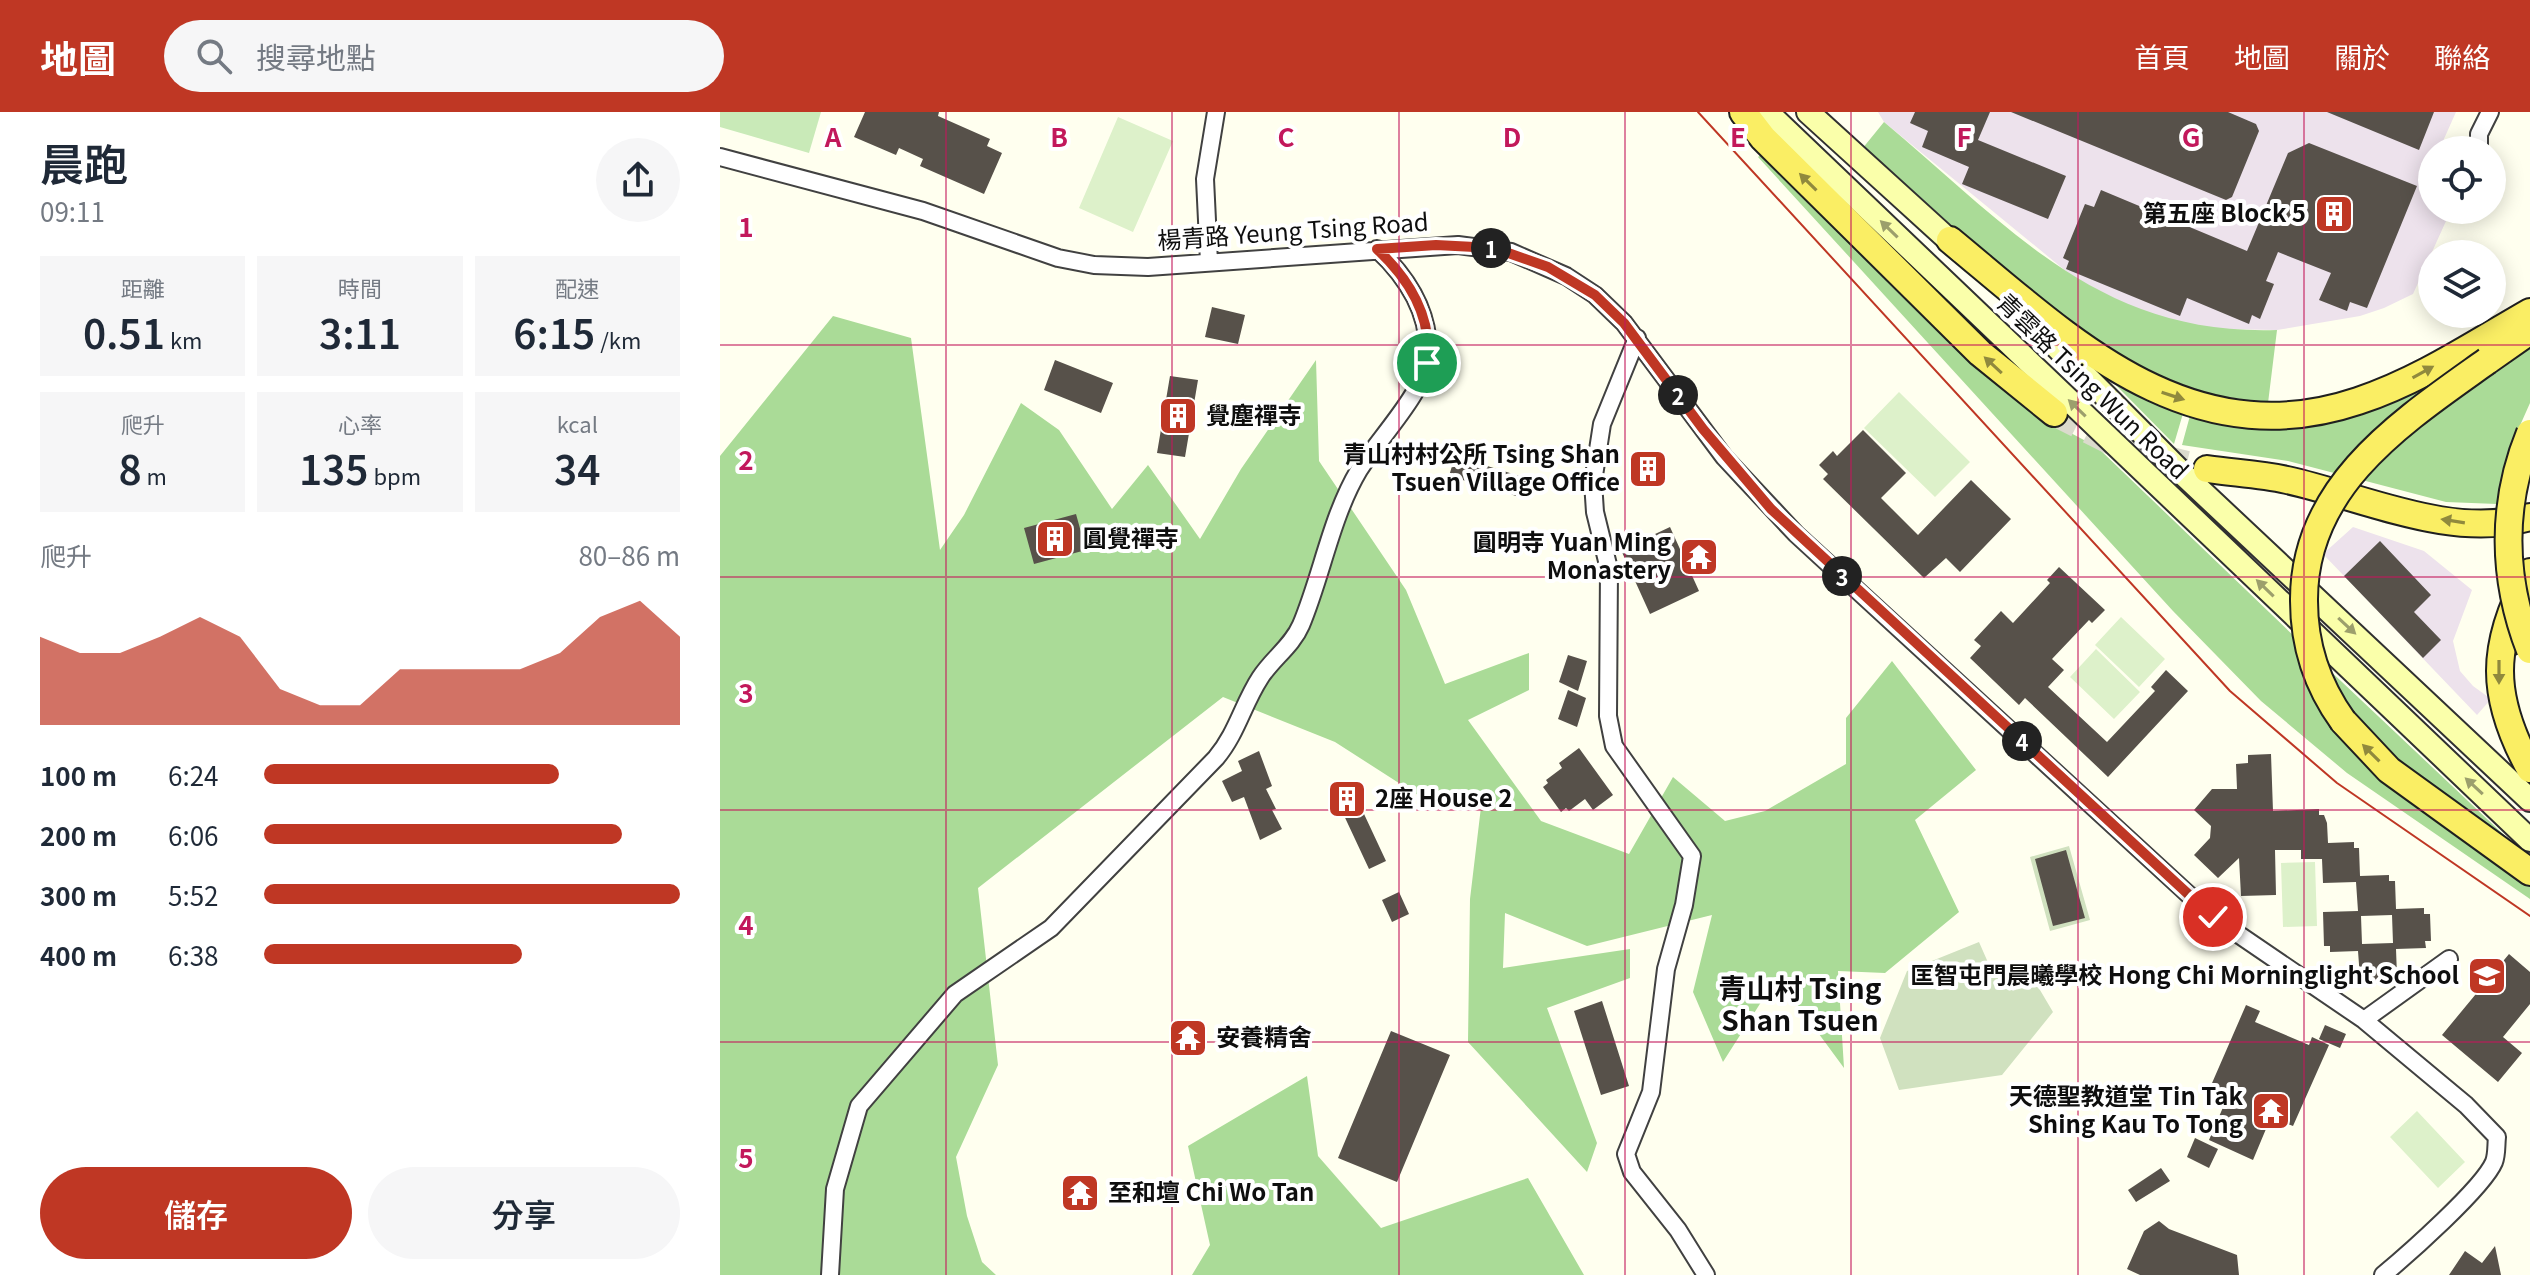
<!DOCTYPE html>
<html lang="zh-TW">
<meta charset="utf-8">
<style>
body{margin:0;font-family:Georgia,"Noto Sans TC",serif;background:#f6f6f7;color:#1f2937;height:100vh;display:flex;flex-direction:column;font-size:30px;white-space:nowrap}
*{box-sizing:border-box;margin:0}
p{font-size:26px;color:#747a83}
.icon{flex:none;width:44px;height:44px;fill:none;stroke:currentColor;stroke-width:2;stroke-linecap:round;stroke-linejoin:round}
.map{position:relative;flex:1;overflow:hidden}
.details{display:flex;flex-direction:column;background:#fff;width:720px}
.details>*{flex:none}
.buttons{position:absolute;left:1698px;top:24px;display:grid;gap:16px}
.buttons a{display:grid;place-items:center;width:88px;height:88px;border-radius:50%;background:#fff;box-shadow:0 4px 20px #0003;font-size:40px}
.pin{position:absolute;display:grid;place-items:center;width:68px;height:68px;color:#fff;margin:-34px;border:4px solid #fff;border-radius:50%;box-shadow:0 2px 8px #0007}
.km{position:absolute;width:40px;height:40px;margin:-20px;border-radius:50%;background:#222;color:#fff;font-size:22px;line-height:40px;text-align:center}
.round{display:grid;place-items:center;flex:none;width:84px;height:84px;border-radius:42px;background:#f6f6f7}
.head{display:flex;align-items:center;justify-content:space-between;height:136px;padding:0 40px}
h1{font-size:44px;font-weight:600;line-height:60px}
.metrics{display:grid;grid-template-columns:repeat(3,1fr);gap:12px;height:136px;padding:8px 40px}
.metrics div{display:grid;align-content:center;border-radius:0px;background:#f6f6f7;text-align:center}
.metrics b{font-size:40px;font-weight:600}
.metrics small{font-size:22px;font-weight:400}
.metrics p{font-size:22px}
.chart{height:224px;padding:16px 40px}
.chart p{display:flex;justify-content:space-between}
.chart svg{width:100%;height:144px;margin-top:8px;fill:#bf3724;opacity:.7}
.button{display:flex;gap:16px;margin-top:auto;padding:16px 40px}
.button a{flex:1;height:92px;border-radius:48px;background:#bf3724;color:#fff;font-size:32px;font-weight:600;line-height:92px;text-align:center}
.button a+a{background:#f6f6f7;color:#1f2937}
ul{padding:0 40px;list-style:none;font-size:26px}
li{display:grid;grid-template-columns:128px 96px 1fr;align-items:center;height:60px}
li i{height:20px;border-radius:10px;background:#bf3724}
header{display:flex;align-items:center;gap:48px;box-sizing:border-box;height:112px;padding:0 40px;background:#bf3724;color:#fff}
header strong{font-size:38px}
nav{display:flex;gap:44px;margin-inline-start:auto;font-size:28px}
.search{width:560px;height:72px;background:#f6f6f7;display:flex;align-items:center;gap:20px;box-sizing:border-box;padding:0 28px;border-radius:44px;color:#747a83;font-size:30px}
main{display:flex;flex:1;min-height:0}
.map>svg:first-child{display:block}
.industrial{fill:#ede2ec}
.green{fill:#c9eab8}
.forest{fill:#aadb97}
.cemetery{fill:#d0e1bf}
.pitch{fill:#ddf1ca}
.building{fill:#57514a;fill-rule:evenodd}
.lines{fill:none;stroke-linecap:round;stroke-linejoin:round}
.primary-tunnel{stroke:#dbdbcd;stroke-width:26;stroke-dasharray:26 13;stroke-linecap:butt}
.street-casing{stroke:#414141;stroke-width:20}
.secondary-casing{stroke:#303030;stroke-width:26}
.primary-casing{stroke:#1f1f1f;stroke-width:30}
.street{stroke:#fff;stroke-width:16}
.secondary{stroke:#faffaa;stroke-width:22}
.primary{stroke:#faee64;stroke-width:26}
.tram{stroke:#bf3724;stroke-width:2}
.primary-bridge-casing{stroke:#1f1f1f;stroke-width:30;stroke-linecap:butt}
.primary-bridge{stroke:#faee64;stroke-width:26}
.oneway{fill:#90893d}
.oneway2{fill:#9c9f6c}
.route-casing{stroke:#fff;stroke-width:16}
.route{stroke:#bf3724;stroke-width:10}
.grid{fill:none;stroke:#c2185b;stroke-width:2;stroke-opacity:0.55}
.labels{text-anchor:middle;stroke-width:8;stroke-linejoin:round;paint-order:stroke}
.poi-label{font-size:24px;font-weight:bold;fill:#0e0e0e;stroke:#fff;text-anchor:end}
.street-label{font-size:24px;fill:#0e0e0e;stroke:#fff}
.quarter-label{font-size:28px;font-weight:bold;fill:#0e0e0e;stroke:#fff}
.grid-label{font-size:26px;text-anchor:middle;font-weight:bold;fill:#c2185b;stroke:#fff;stroke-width:8;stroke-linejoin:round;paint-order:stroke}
</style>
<header>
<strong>地圖</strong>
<div class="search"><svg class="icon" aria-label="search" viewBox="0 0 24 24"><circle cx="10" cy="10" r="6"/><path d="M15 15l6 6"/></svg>搜尋地點</div>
<nav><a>首頁</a><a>地圖</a><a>關於</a><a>聯絡</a></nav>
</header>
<main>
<section class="details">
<div class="head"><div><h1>晨跑</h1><p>09:11</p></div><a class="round"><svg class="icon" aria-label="share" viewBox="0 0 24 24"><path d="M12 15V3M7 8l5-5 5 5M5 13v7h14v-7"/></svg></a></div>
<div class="metrics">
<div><p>距離</p><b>0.51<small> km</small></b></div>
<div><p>時間</p><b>3:11</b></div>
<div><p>配速</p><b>6:15<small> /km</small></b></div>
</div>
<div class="metrics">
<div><p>爬升</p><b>8<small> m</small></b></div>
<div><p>心率</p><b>135<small> bpm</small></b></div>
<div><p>kcal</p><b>34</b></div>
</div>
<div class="chart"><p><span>爬升</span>80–86 m</p>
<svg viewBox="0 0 160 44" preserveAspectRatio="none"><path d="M0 44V17L10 22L20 22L30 17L40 11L50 17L60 33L70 38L80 38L90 27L100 27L110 27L120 27L130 22L140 11L150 6L160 17V44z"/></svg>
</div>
<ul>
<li><b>100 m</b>6:24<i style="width:71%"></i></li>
<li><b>200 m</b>6:06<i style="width:86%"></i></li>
<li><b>300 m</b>5:52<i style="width:100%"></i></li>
<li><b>400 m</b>6:38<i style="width:62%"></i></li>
</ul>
<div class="button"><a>儲存</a><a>分享</a></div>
</section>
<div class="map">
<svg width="1810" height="1163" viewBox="0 0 1810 1163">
<rect width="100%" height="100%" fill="#ffffef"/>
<path class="industrial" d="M1158 0H1736L1719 38H1712V54L1704 73 1712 77V98H1731L1693 182 1664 196 1640 204 1557 218 1497 217 1468 213 1411 196 1358 169 1164 10Z
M1633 415 1704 439 1752 478 1733 529 1740 559 1753 574 1771 587 1757 603 1603 442Z"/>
<path class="green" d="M0 0H101L89 41 0 15Z"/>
<path class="forest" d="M1164 10C1290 115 1379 224 1557 218L1548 291 1465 279 1389 244 1236 120 1142 37Z
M1044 40 1332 311 1377 335 1577 527 1677 677 1810 773V787L1627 661 1541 589 1453 499 1038 45Z
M113 204 191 226 220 438 244 403 301 291 339 318 392 397 428 353 480 427 521 357 596 248 599 349 686 478 725 572 809 541V578L748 608 821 709 909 742 953 665 1005 709 1045 699 1126 652V606L1172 549 1256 658 1195 708 1239 800 1165 861 1118 859 1124 956 1057 865 1003 950 973 880 992 803 867 834 785 801 783 856 910 837V866L827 896 877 1031 867 1060 748 930 750 787 761 695 696 682 615 630 503 585 258 776 278 953 236 1045 247 1104 262 1150 276 1163H0V344Z
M1778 229 1618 362 1568 349 1462 333 1471 300 1556 312Z
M1810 231V291L1790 336 1777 392 1726 390 1638 367 1662 342Z
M1388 265 1464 298 1454 332Z
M1604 553 1784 723 1805 745 1689 661 1632 605Z
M587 964 598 1044 661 1116 808 1066 864 1163H472L490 1133 468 1034Z"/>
<path class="cemetery" d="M1349 734 1370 808 1330 819 1310 745Z
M1259 830 1270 855 1307 856 1333 900 1282 963 1179 978 1160 926 1187 859Z"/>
<path class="pitch" d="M398 5 453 29 413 120 359 96Z
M1179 280 1250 350 1215 385 1144 316Z
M1401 505 1445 547 1419 575 1375 533Z
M1376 537 1420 580 1394 607 1350 565Z
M1595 750 1597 814 1563 815 1561 751Z
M1697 999 1745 1050 1718 1076 1670 1025Z"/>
<path class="building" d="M145 0H219L218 4 270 27 267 34 282 41 264 82 200 54 203 47 179 36 176 43 134 25Z
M1195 0H1270L1258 28 1346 64 1328 107 1242 72 1249 55 1202 35 1208 19 1190 11Z
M1291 0H1508L1536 12 1539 19 1512 85 1506 88Z
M1607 0H1714L1699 38Z
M1589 31 1697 74 1647 196 1630 190 1627 199 1599 188 1611 161 1558 140 1546 169 1554 172 1540 207 1532 203 1529 212 1467 186 1460 204 1346 157 1349 149 1343 146 1365 92 1374 95 1381 78 1527 139 1568 41Z
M492 195 525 203 518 232 485 225Z
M335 248 393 271 381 301 324 278Z
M450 264 478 268 465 345 437 341Z
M1143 318 1186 361 1161 386 1198 423 1251 368 1291 407 1240 460 1226 446 1204 466 1103 367 1108 362 1099 353 1113 339 1117 344Z
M922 341 937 342 934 372 919 371Z
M735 344 809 367 803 386 729 364Z
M356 402 366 438 314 452 304 416Z
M950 415 979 479 930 502 901 438Z
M1660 429 1711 483 1694 500 1721 528 1703 546 1624 464Z
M1339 455 1385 498 1372 511 1369 508 1332 547 1344 558 1328 575 1387 630 1435 579 1431 575 1446 558 1468 579 1388 665 1305 586 1299 593 1250 546 1261 534 1254 528 1281 499 1293 511 1330 471 1327 468Z
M848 543 867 549 858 579 839 570Z
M848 578 866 586 857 615 838 607Z
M859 636 893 683 873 698 865 687 849 699 846 696 841 700 823 675 828 671 826 668 842 656 839 651Z
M539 639 552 674 546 677 556 697 552 698 562 717 540 728 524 685 512 690 502 669 522 659 518 649Z
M1551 642 1553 699 1599 697V703H1604L1607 711 1608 731 1634 730V736H1639L1640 764 1669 763V769H1675L1676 797 1704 796V802H1710L1711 829H1705L1706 836 1676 837 1677 864 1672 865V871L1646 872V866H1640L1638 839 1610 840V834H1604L1603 800 1638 799 1636 770 1603 771 1602 747H1581V738H1555L1556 783 1521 784 1519 746 1498 766 1474 743 1490 726 1491 714 1474 698 1492 677H1517L1516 652 1528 651V643ZM1672 803 1673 831 1642 832 1641 804Z
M630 672 666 749 649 757 613 680Z
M1346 738 1365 806 1333 814 1315 747Z
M679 780 689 802 672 810 662 788Z
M1789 842 1810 860V892L1783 925 1802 941 1778 970 1722 923Z
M882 889 909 974 881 983 854 899Z
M1526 893 1540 899 1535 910 1589 933 1592 925 1609 933 1573 1014 1551 1005 1533 1048 1489 1028 1507 986 1489 978Z
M1605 913 1626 922 1620 936 1599 927Z
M671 919 730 943 677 1070 618 1046Z
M1475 1026 1498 1037 1489 1056 1467 1045Z
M1441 1056 1450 1069 1416 1090 1408 1078Z
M1439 1109 1449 1117 1517 1143 1519 1163H1420L1407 1157 1424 1119Z
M1775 1134 1781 1163H1729L1745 1139 1762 1151Z"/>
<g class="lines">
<path class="primary-tunnel" d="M1334 301 1403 336 1487 357"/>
<defs>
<path id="street" d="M1759 38V22L1770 0
M0 45 203 99 338 146 374 153 428 155 738 133 791 140 846 164 875 183 904 211 1004 345 1076 422 1493 805 1644 908 1746 993 1777 1025C1776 1033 1777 1042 1774 1050 1763 1076 1687 1143 1663 1163
M489 150 485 67 496 0
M917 226 882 312 873 370 875 400 889 457 888 604 894 634 972 744 964 793 946 857 931 980 906 1042 912 1060 958 1118 986 1163
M1644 908 1729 847
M110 1163 115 1077 139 994 235 882 331 816 496 646C517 621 523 592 540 566 552 547 572 534 581 513 602 463 611 405 639 358 658 327 706 279 708 244 710 201 687 165 657 137"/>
<path id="secondary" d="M1047 0 1810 728
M1088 0 1242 140
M1303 201 1463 362 1810 688"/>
<path id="primary" d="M1023 0 1043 26 1260 241 1334 301
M1230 128C1349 226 1468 346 1638 289 1699 269 1754 232 1810 200
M1767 249 1810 219
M1487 357C1514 361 1541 362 1567 368 1644 385 1731 428 1810 405
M1810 460C1770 534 1770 584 1810 657
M1623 609 1669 658 1810 760"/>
</defs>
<use href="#street" class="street-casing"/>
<use href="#secondary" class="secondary-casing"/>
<use href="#primary" class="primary-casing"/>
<use href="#street" class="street"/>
<use href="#secondary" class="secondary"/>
<use href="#primary" class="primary"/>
<path class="tram" d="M978 0 1510 579 1617 671 1810 804"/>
<defs>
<path id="primary-bridge" d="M1810 321C1781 392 1782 466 1810 538
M1623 609C1597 573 1584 533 1584 489 1583 373 1683 309 1767 249"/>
</defs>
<use href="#primary-bridge" class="primary-bridge-casing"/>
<use href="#primary-bridge" class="primary-bridge"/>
</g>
<defs><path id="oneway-solid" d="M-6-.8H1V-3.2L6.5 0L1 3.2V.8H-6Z" transform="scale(2)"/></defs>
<g class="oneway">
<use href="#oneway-solid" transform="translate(1088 70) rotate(-135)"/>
<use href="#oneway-solid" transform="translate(1273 253) rotate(-137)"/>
<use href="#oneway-solid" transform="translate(1703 260) rotate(-29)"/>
<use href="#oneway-solid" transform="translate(1453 284) rotate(18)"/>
<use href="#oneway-solid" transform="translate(1733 409) rotate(-171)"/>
<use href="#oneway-solid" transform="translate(1779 560) rotate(90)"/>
<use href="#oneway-solid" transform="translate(1651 641) rotate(-135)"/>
</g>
<g class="oneway2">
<use href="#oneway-solid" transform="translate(1169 117) rotate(-136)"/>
<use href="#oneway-solid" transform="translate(1357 296) rotate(-136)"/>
<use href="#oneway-solid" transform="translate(1545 476) rotate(-136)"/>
<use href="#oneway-solid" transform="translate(1627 514) rotate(43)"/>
<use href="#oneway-solid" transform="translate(1754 674) rotate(-137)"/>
</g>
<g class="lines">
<defs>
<path id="route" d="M707 251C713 206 689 167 657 137L716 133 774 136 828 155 875 183 904 211 983 317 1051 397 1493 805"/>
</defs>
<use href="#route" class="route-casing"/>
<use href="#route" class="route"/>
</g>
<path class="grid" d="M226 0V1163M452 0V1163M679 0V1163M905 0V1163M1131 0V1163M1358 0V1163M1584 0V1163M0 233H1810M0 465H1810M0 698H1810M0 930H1810"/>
<defs>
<symbol id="building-square" viewBox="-11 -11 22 22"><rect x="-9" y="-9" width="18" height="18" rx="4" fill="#bf3724" stroke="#fff"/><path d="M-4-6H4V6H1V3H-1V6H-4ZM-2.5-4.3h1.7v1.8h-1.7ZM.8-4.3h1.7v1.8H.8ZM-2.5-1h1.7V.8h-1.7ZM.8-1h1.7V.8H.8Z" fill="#fff"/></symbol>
<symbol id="temple-square" viewBox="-11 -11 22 22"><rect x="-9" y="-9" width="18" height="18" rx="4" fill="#bf3724" stroke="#fff"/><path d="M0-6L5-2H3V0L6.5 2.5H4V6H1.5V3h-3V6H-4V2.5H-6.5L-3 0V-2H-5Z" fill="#fff"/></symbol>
<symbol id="school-square" viewBox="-11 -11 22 22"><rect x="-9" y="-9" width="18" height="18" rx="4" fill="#bf3724" stroke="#fff"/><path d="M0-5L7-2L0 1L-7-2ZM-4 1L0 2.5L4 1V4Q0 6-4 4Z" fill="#fff"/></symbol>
</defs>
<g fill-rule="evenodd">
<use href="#building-square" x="1592" y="80" width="44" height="44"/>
<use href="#building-square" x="436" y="282" width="44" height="44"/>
<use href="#building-square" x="906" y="335" width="44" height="44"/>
<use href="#building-square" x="313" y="405" width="44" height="44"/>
<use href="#temple-square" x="957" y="423" width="44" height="44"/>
<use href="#building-square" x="605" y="665" width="44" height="44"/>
<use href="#school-square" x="1745" y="842" width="44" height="44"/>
<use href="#temple-square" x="446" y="904" width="44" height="44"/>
<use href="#temple-square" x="1529" y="977" width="44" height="44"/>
<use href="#temple-square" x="338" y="1059" width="44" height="44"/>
</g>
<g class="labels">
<g class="poi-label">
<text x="1586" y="110">第五座 Block 5</text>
<text x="486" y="312" text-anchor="start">覺塵禪寺</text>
<text x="900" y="351">青山村村公所 Tsing Shan<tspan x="900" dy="28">Tsuen Village Office</tspan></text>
<text x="363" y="435" text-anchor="start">圓覺禪寺</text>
<text x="951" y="439">圓明寺 Yuan Ming<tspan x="951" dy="28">Monastery</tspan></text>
<text x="655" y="695" text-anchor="start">2座 House 2</text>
<text x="1739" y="872">匡智屯門晨曦學校 Hong Chi Morninglight School</text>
<text x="496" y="934" text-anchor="start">安養精舍</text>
<text x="1523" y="993">天德聖教道堂 Tin Tak<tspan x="1523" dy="28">Shing Kau To Tong</tspan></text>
<text x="388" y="1089" text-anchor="start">至和壇 Chi Wo Tan</text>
</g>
<g class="street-label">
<text transform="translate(573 120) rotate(-4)" y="8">楊青路 Yeung Tsing Road</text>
<text transform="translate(1372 275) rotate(44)" y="8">青雲路 Tsing Wun Road</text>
</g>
<g class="quarter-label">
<text x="1080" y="887">青山村 Tsing<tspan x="1080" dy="32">Shan Tsuen</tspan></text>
</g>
</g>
<g class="grid-label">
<text x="113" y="35">A</text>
<text x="339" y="35">B</text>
<text x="566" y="35">C</text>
<text x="792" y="35">D</text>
<text x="1018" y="35">E</text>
<text x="1244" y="35">F</text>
<text x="1471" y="35">G</text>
<text x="26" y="125">1</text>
<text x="26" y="358">2</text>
<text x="26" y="591">3</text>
<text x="26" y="823">4</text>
<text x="26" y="1056">5</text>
</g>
</svg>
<div class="buttons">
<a><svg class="icon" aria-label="locate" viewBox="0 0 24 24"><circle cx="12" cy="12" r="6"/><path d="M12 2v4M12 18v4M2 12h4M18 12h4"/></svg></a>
<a><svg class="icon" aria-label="layers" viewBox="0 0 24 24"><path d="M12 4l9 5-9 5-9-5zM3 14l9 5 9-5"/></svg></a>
</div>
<div class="pin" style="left:707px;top:251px;background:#1e9e55"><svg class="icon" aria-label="arrive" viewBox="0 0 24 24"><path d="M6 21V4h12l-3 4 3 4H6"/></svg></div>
<div class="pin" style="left:1493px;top:805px;background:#d93025"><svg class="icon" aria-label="check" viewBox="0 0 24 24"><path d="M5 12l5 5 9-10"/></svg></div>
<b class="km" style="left:771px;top:136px">1</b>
<b class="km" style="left:958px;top:283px">2</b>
<b class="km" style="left:1122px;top:464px">3</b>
<b class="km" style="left:1302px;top:629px">4</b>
</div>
</main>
